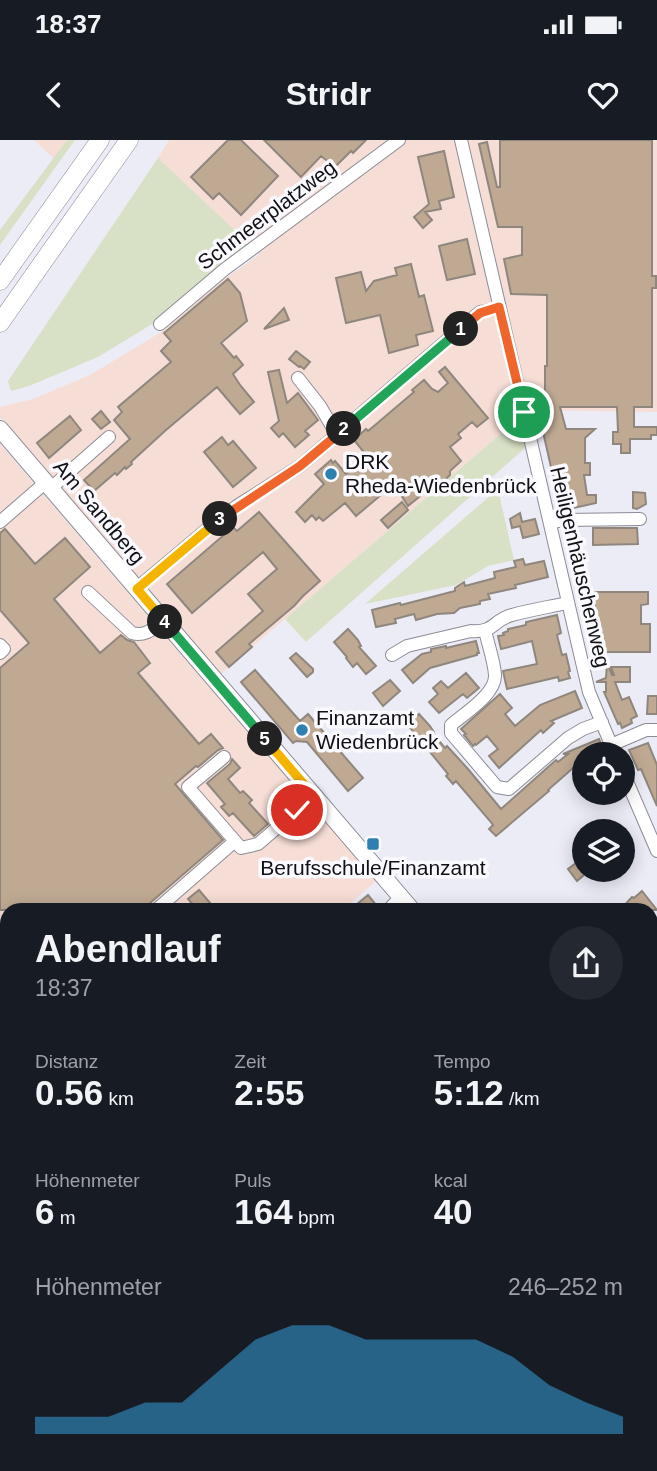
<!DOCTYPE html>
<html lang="de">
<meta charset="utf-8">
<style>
body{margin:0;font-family:Arial,sans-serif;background:#242831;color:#f1f3f6;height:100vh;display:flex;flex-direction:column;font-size:26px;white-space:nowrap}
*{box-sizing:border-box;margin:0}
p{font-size:23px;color:#9ea1a6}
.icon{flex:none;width:38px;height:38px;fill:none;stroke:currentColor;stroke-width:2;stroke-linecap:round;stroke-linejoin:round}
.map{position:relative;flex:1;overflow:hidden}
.details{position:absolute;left:0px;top:763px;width:658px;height:569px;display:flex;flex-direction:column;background:#171b24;border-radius:21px 21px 0 0;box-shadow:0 4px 18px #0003}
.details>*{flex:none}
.tools{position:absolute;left:572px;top:602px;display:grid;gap:14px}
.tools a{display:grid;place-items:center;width:63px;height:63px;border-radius:50%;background:#171b24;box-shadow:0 4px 18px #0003;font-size:35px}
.pin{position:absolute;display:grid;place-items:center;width:60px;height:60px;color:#fff;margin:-30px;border:4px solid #fff;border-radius:50%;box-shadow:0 2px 7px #0007}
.km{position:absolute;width:35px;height:35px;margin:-18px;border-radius:50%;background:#222;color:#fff;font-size:19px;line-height:35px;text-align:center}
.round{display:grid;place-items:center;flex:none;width:74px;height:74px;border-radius:37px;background:#242831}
.overview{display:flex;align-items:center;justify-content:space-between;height:119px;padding:0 35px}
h1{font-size:38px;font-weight:800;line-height:52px}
.stats{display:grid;grid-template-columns:repeat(3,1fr);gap:10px;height:119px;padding:7px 35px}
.stats div{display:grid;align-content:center}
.stats b{font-size:35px;font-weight:800}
.stats small{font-size:19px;font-weight:400}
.stats p{font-size:19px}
.chart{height:196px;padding:14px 35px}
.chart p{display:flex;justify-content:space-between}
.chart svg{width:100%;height:126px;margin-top:7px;fill:#2e80b1;opacity:.7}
.status{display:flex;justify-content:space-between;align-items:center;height:49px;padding:0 35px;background:#171b24;direction:ltr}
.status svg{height:19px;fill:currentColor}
header{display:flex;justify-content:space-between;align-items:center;height:91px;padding:0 35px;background:#171b24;font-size:32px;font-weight:800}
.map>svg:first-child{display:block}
.industrial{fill:#f6ddd5}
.green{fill:#d8e0c5}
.building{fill:#bfa993;stroke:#8f877e;stroke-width:2}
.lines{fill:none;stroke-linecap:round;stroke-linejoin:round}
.minor-casing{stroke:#8c8c96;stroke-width:14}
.major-casing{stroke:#8c8c96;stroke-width:18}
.highway-casing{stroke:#8c8c96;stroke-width:19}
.minor{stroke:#fff;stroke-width:12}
.major{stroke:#fff;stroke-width:16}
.highway{stroke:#fff;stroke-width:18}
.split-1-casing{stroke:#fff;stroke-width:14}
.split-2-casing{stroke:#fff;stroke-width:14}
.split-3-casing{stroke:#fff;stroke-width:14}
.split-4-casing{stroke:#fff;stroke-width:14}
.split-5-casing{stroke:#fff;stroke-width:14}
.split-6-casing{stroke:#fff;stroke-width:14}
.split-1{stroke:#f0652b;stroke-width:9}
.split-2{stroke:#22a559;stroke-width:9}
.split-3{stroke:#f0652b;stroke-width:9}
.split-4{stroke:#f5b400;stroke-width:9}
.split-5{stroke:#22a559;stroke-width:9}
.split-6{stroke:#f5b400;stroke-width:9}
.poi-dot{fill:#2e80b1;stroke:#fafafe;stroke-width:2.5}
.labels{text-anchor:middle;stroke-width:7;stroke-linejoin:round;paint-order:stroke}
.street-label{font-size:21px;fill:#111014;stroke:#fafafe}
.poi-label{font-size:21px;fill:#111014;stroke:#fafafe;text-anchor:start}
</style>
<div class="status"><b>18:37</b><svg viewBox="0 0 49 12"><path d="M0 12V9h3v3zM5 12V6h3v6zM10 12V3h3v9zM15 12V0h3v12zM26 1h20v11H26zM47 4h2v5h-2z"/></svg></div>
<header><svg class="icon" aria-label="back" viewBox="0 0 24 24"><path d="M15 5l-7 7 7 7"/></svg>Stridr<svg class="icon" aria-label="heart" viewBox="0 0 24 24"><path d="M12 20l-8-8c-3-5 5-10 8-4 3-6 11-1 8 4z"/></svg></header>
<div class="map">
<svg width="657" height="1331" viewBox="0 0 657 1331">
<rect width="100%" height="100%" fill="#ececf7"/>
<path class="industrial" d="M34 0H67L54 19Z
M169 0H657V272L528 270 221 534 0 277V267L33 259 90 235 163 191 220 142 259 115 158 18Z
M0 304 376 741 343 770H7V1325H89L87 1331H0Z"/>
<path class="green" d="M67 0H75L0 105V90Z
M158 18 249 104 157 181 98 217 29 246 11 251 8 241Z
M518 279 525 308 306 502 285 479Z
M498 349 514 420 488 426 456 445 365 464Z
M90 1325H200L205 1331H87Z"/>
<path class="building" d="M228 0H241L278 36 241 75 219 53 213 59 191 37Z
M264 0H366L353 13 351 11 335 27 321 16 301 37Z
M500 0H652V136H656V148H652V267H634V287H657V295H651V299H630V313H621V304H613V292H618L617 267H560L566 289H595L585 298V323H590V335H584L587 355H596V363L569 369V371H561L541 283 547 282 545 275V226H547V155L511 154 504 119 522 115V87H498L479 4 487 2 497 47H500Z
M444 11 454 57 439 61 441 69 425 72 432 80 423 88 414 77 429 64 418 17Z
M467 99 475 134 447 140 439 106Z
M411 124 419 157 424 155 433 191 416 195 418 205 389 213 380 175 346 183 336 138 361 132 366 151 374 141 397 135 395 128Z
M228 139 240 153 247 181 221 203 234 218 236 216 243 225 233 234 240 245 254 262 240 274 217 247 166 290 131 322 132 324 126 329 125 327 117 335 115 333 94 351 84 340 130 299 114 280 122 272 118 267 171 222 161 211 171 201 164 193Z
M284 168 289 180 264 189Z
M296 211 310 222 304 229 300 226 299 227 289 219Z
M445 227 488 278 477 287 472 282 458 294 461 298 450 307 461 321 450 331V335L438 347 435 344 408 366 394 344 356 376 345 363 323 381 319 377 316 380 312 375 305 382 296 372 324 344 315 334 331 320 333 323 335 321 346 334 367 316 354 300 366 289 368 291 374 286 414 252 412 250 424 240 432 249 438 252 448 243 439 232Z
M279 230 287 263 298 253 318 280 305 291 309 295 295 307 283 293 279 297 271 288 279 281 268 232Z
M101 271 110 282 101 289 92 279Z
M70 276 81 290 49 318 37 303Z
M222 297 228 305 233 301 256 328 233 347 204 312Z
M633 352 645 353 646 364 637 369 633 368Z
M402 362 408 370 388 388 381 380Z
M259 372 320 441 303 456 294 466 249 504 252 507 229 527 216 512 263 471 248 454 277 429 263 412 192 473 167 444 233 387 237 391Z
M520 373 522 382 535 379 539 394 523 398 520 386 512 388 510 379Z
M593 388H637L638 404 593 405Z
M5 389 35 424 65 398 90 427 54 459 100 513 121 495 127 500 134 502 150 523 138 533 199 604 211 594 223 608 218 610 198 627 196 626 175 644 223 700 150 763 147 770H99L96 766 92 770H0V528L29 503 0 470V393Z
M523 419 525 425 544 421 548 437 515 445 516 448 488 454 490 459 480 461V464L460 468 454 473 437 474 416 480 414 474 395 479 396 483 376 487 372 470 400 463 401 465 455 451V448L464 442 465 446 495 438 494 432 516 427 514 421Z
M595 452H648V464L641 465V484H650V512H595V502H592V484H595Z
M557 475 561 493 557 495 562 515 566 514 570 531 568 532 570 538 559 541 558 537 507 549 503 531 537 524 532 501 501 509 498 496 504 495 503 493 508 491V489L526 485V482Z
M348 489 358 500 361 506 359 507 376 526 366 534 357 523 353 527 346 518 347 517 334 502Z
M476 501 479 513H477V515L430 528 413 543 402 530 422 514 431 512V509L446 506V508Z
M296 513 313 529V532L307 537 290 518Z
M607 523 612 535H614L611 527H630V542H615L622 560 629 557 637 576 631 579 632 583 622 588 620 583 618 584 604 552H606V542H596L606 538Z
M255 530 300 581 308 574 363 638 348 651 307 602 296 601 293 603 241 542Z
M466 533 479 548 467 558 463 554 439 573 429 562 438 554 433 548 441 541 448 548Z
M390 540 400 551 383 566 373 553Z
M575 551 582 568 551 581 554 583 543 593 541 590 499 628 489 616 498 609 487 596 476 605 475 604 473 606 464 595 466 594 461 589 500 554 512 568 505 574 515 586 540 565Z
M648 556H657V574H647Z
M419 574 430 586 434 592 433 593 445 608 447 606 468 629 501 669 556 620 558 622 568 614H563L599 599 604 611 596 614H584V623L573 628 548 650 549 651 496 696 489 689 493 685 490 681 456 641 453 644 446 636 448 634 407 584Z
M648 603 657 625V666L641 629 638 630 629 610Z
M232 619 240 628 228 639 240 653 243 651 252 660 249 663 268 684 254 696 233 673 229 676 221 667 225 664 207 643 230 624Z
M584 721V735L577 741 568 729 576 723 578 725Z
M199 750 216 770H197L188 759Z
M642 751 657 770H620L632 757 634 758Z
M368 755 377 766 372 770H350Z"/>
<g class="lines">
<defs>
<path id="minor" d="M461 0 581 518 589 552 615 614
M160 184 225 129 399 0
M298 238 320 266 337 295
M51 348 109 297
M0 382 46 342
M550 383 563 380 640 379
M137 448 212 385 237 366 300 326 480 172 499 168
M88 452 132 493C145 497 154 488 164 481
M485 490C488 505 494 520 495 535 496 554 465 573 451 585V593L497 647 509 649 568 598 583 589 602 582
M0 505 4 509 0 513
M392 515 407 506 471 491C494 493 493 480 512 475 530 470 549 467 567 463
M611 605 646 590H657
M224 617 188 647 241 708 258 704 314 656
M623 632 657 711
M156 770 235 701
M388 770 401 757
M0 833 7 840
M651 856 657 853
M0 949 7 943
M651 1045 657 1046
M651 1287 657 1289
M207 1325 213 1331
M476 1325 494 1331
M391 1331 394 1325
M581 1331 584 1325"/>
<path id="major" d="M0 289 412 770
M651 960H657"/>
<path id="highway" d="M0 141 100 0
M0 183 129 0"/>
</defs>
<use href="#minor" class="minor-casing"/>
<use href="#major" class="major-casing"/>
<use href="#highway" class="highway-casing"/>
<use href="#minor" class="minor"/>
<use href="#major" class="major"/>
<use href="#highway" class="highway"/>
</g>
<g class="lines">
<defs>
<path id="split-1" d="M461 189 480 173 499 167 524 272"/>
<path id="split-2" d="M344 289 461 189"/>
<path id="split-3" d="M220 379 300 326 344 289"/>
<path id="split-4" d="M165 482 137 449 220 379"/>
<path id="split-5" d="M165 482 265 599"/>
<path id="split-6" d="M265 599 314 656 297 670"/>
</defs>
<use href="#split-1" class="split-1-casing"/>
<use href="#split-2" class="split-2-casing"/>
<use href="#split-3" class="split-3-casing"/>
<use href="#split-4" class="split-4-casing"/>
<use href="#split-5" class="split-5-casing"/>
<use href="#split-6" class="split-6-casing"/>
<use href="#split-1" class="split-1"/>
<use href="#split-2" class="split-2"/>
<use href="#split-3" class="split-3"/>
<use href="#split-4" class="split-4"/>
<use href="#split-5" class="split-5"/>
<use href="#split-6" class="split-6"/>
</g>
<g class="poi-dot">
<circle cx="331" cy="334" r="7"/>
<circle cx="302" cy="590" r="7"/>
<rect x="366" y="697" width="14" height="14" rx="3.5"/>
</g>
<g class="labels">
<g class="street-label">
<text transform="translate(267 75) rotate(-37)" y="7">Schmeerplatzweg</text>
<text transform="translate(99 372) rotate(50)" y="7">Am Sandberg</text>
<text transform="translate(580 427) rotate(77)" y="7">Heiligenhäuschenweg</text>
</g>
<g class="poi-label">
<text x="345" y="329">DRK<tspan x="345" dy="24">Rheda-Wiedenbrück</tspan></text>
<text x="316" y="585">Finanzamt<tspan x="316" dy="24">Wiedenbrück</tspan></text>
<text x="373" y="735" text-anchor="middle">Berufsschule/Finanzamt</text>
</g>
</g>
</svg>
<div class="tools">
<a><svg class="icon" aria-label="locate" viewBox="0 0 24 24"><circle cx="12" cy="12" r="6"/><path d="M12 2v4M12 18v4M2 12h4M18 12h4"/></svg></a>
<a><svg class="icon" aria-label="layers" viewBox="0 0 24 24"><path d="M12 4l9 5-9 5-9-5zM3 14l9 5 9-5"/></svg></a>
</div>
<div class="pin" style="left:524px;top:272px;background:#1e9e55"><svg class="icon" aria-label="arrive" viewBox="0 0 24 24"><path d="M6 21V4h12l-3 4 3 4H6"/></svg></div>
<div class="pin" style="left:297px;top:670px;background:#d93025"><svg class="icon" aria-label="check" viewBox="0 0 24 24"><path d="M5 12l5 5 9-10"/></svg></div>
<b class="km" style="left:461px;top:189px">1</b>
<b class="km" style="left:344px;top:289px">2</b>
<b class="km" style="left:220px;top:379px">3</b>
<b class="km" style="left:165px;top:482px">4</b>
<b class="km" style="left:265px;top:599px">5</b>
<section class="details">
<div class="overview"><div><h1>Abendlauf</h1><p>18:37</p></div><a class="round"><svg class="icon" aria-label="share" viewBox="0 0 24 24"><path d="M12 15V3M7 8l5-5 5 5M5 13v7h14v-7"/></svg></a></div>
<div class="stats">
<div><p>Distanz</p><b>0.56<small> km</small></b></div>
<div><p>Zeit</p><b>2:55</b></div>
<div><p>Tempo</p><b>5:12<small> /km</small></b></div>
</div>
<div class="stats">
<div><p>Höhenmeter</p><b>6<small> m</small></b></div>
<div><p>Puls</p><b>164<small> bpm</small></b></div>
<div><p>kcal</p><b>40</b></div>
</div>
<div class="chart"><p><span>Höhenmeter</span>246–252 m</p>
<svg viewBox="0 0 160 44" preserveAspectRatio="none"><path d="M0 44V38L10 38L20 38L30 33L40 33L50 22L60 11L70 6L80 6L90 11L100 11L110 11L120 11L130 17L140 27L150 33L160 38V44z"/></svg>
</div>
</section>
</div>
